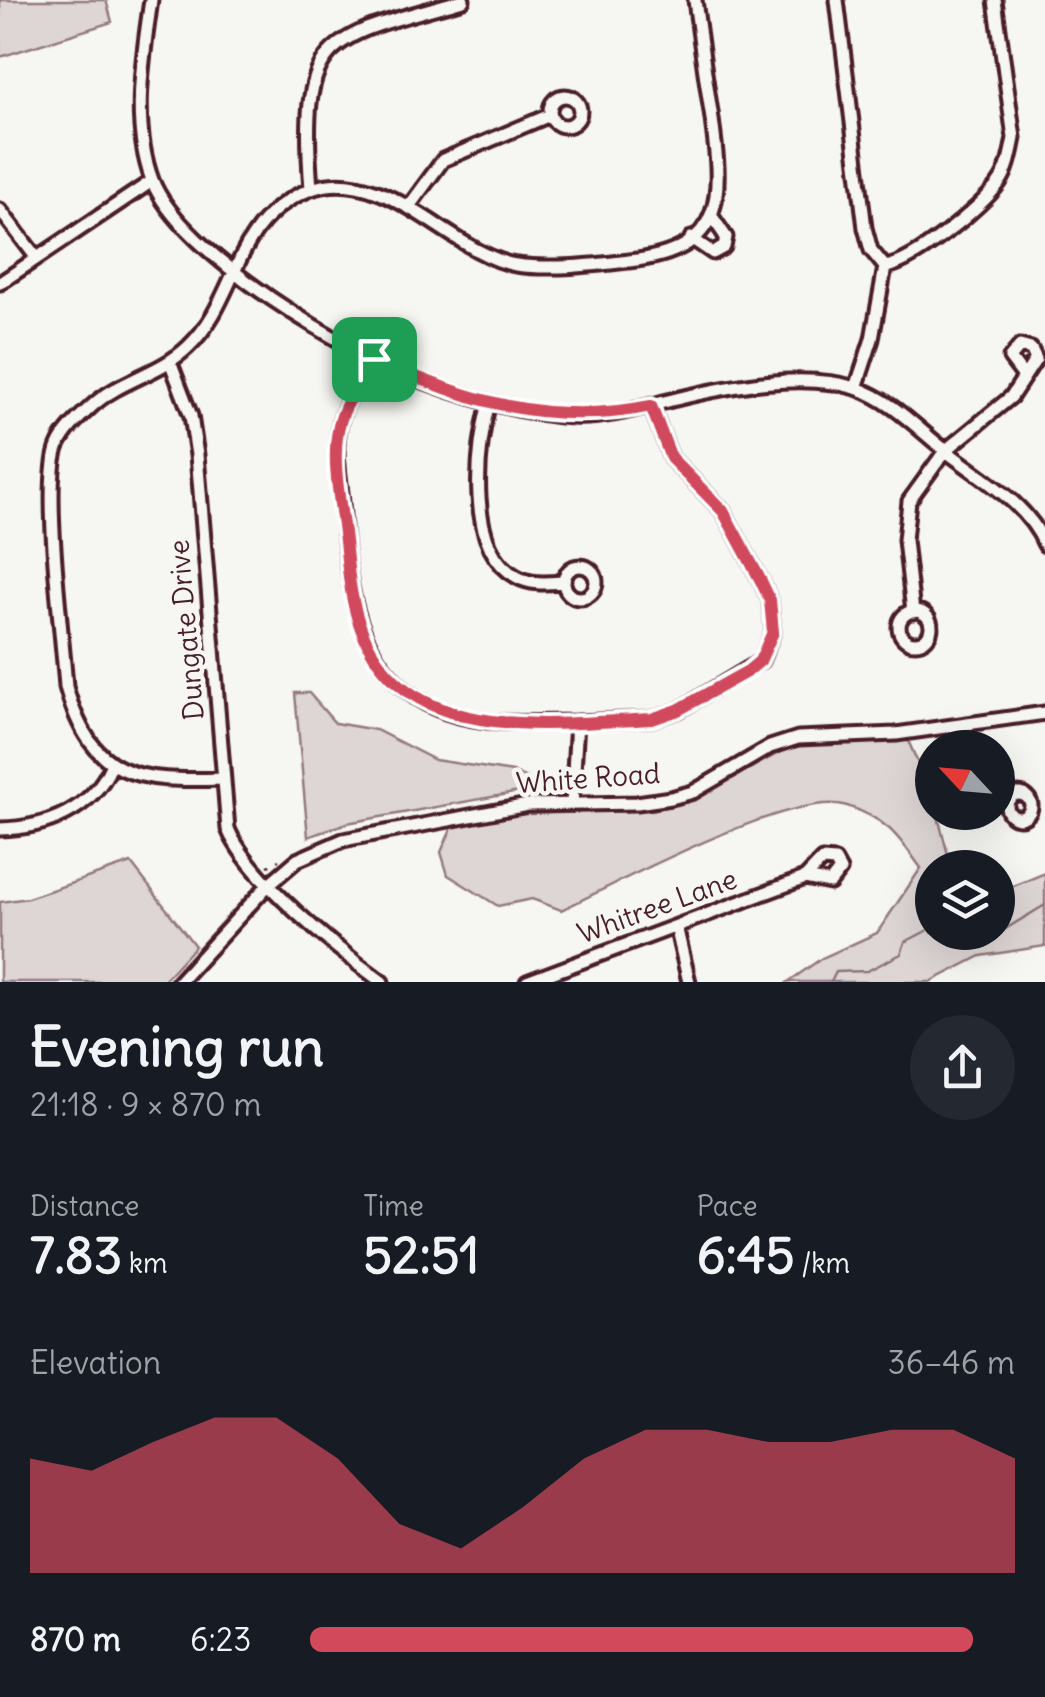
<!DOCTYPE html>
<meta charset="utf-8">
<style>
body{margin:0;font-family:Delius,sans-serif;background:#242831;color:#f1f3f6;height:100vh;display:flex;flex-direction:column;font-size:38px;white-space:nowrap}
*{box-sizing:border-box;margin:0}
p{font-size:32px;color:#9ea1a6}
.icon{flex:none;width:55px;height:55px;fill:none;stroke:currentColor;stroke-width:2;stroke-linecap:round;stroke-linejoin:round}
.map{position:relative;height:982px;overflow:hidden}
.side{display:flex;flex-direction:column;background:#171b24;flex:1}
.side>*{flex:none}
.needle{width:65px;rotate:296deg}
.fabs{position:absolute;left:915px;top:730px;display:grid;gap:20px}
.fabs a{display:grid;place-items:center;width:100px;height:100px;border-radius:50%;background:#171b24;box-shadow:0 10px 40px #0002;font-size:50px}
.pin{position:absolute;display:grid;place-items:center;width:85px;height:85px;color:#fff;margin:-42px;border-radius:20px;box-shadow:0 5px 15px #0006}
.round{display:grid;place-items:center;flex:none;width:105px;height:105px;border-radius:52px;background:#242831}
.summary{display:flex;align-items:center;justify-content:space-between;height:170px;padding:0 30px}
h1{font-size:55px;font-weight:800;line-height:75px}
.metrics{display:grid;grid-template-columns:repeat(3,1fr);gap:15px;height:170px;padding:10px 30px}
.metrics div{display:grid;align-content:center}
.metrics b{font-size:50px;font-weight:800}
.metrics small{font-size:28px;font-weight:400}
.metrics p{font-size:28px}
.chart{height:280px;padding:20px 30px}
.chart p{display:flex;justify-content:space-between}
.chart svg{width:100%;height:180px;margin-top:10px;fill:#d1495b;opacity:.7}
ul{padding:0 30px;list-style:none;font-size:32px}
li{display:grid;grid-template-columns:160px 120px 1fr;align-items:center;height:75px}
li i{height:25px;border-radius:12px;background:#d1495b}
.map>svg:first-child{display:block}
.green{fill:#ddd6d5;stroke:#947a80;stroke-width:2.5}
.lines{fill:none;stroke-linecap:round;stroke-linejoin:round}
.stream{stroke:#8e747a;stroke-width:2.5}
.minor-casing{stroke:#4a1f2b;stroke-width:19}
.path{stroke:#4a1f2b;stroke-width:2.5;stroke-dasharray:2.5 8;stroke-linecap:butt}
.minor{stroke:#f6f6f2;stroke-width:11}
.route-casing{stroke:#fff;stroke-width:20}
.route{stroke:#d1495b;stroke-width:12}
.labels{text-anchor:middle;stroke-width:9;stroke-linejoin:round;paint-order:stroke}
.street-label{font-size:28px;fill:#4a1f2b;stroke:#f6f6f2}
</style>
<div class="map">
<svg width="1045" height="982" viewBox="0 0 1045 982">
<rect width="100%" height="100%" fill="#f6f6f2"/>
<filter id="ink" filterUnits="userSpaceOnUse"><feTurbulence type="fractalNoise" baseFrequency=".01" numOctaves="2"/><feDisplacementMap in="SourceGraphic" scale="20" xChannelSelector="R" yChannelSelector="G"/><feConvolveMatrix kernelMatrix="1 2 1 2 8 2 1 2 1" color-interpolation-filters="sRGB"/></filter>
<g filter="url(#ink)">
<path class="green" d="M0 0H106L112 22 0 57Z
M309 693 335 723 376 730 435 760 513 772 547 787 347 823 308 837 295 693Z
M907 738 931 793 932 812 937 813 950 862 962 867 932 868V932H998V883L1009 888 1045 873V946L981 956 930 982H788L822 958 877 933 921 868C898 836 887 819 847 806 794 788 616 884 561 910L532 899 498 906 448 875 441 852 454 823 525 814 653 810 688 802 792 746Z
M131 863 195 946 162 982H0V902L28 898Z"/>
<g class="lines">
<path class="stream" d="M959 932 964 940 997 934 1045 905
M167 982 232 911
M831 982 836 972 867 971 901 954 905 942 932 928"/>
<defs>
<path id="minor" d="M151 0C143 57 131 124 152 180 181 255 351 355 426 382 471 399 524 413 572 417 607 419 643 407 676 399 729 386 802 372 856 388 895 401 922 434 954 457 986 481 1029 506 1045 545
M837 0 865 228 871 250 885 267
M550 111a15 15 0 1 1 30 0a15 15 0 1 1-30 0Z
M311 189C299 34 326 39 463 0
M410 205 443 160 550 115
M0 210 36 257
M691 238 713 253 724 247 726 237 711 215
M0 283 152 181
M373 359C361 380 344 403 339 427 334 451 340 478 342 503 348 579 351 663 427 704 472 728 527 722 577 722
M170 361 191 416 197 455 228 829C249 879 337 949 382 982
M856 388 872 339 885 267C914 263 982 207 999 183 1008 171 1011 153 1014 138L995 0
M489 402C477 450 465 549 517 577 531 585 548 583 563 582
M564 582a16 16 0 1 1 32 0a16 16 0 1 1-32 0Z
M899 627a16 16 0 1 1 32 0a16 16 0 1 1-32 0Z
M913 612 905 540 909 501 945 451 1011 397 1036 359 1031 349 1020 346 1010 358 1022 374
M223 779C137 782 92 779 66 687 63 639 42 482 58 446 65 430 79 418 92 406 120 380 160 374 188 347 239 299 232 220 309 190 384 160 453 255 516 265 551 270 594 265 629 261 730 250 722 192 711 112 705 75 700 37 695 0
M1007 806a12 12 0 1 1 24 0a12 12 0 1 1-24 0Z
M572 804 577 722 652 719 679 710 761 661 773 632 770 600 761 581 723 511 671 458 651 406
M0 829C46 828 92 810 111 766
M676 926 689 982
M179 982 269 884 297 860 343 840 528 805 637 803 671 798 693 792 770 747 798 738 896 734 1045 713
M527 982 805 878 822 860 835 861 840 870 830 883 805 878"/>
</defs>
<use href="#minor" class="minor-casing"/>
<path class="path" d="M268 866 279 860"/>
<use href="#minor" class="minor"/>
</g>
</g>
<g class="lines" filter="url(#ink)">
<defs>
<path id="route" d="M374 359C467 401 548 427 651 406L671 458 723 511 761 581 770 600 773 632 760 661 748 671 678 710 652 719C549 724 400 747 359 623 350 597 348 568 345 541 341 504 329 454 341 419 348 398 362 378 374 359Z"/>
</defs>
<use href="#route" class="route-casing"/>
<use href="#route" class="route"/>
</g>
<g class="labels">
<g class="street-label">
<text transform="translate(186 630) rotate(-95)" y="10">Dungate Drive</text>
<text transform="translate(588 778) rotate(-4)" y="10">White Road</text>
<text transform="translate(657 906) rotate(-20)" y="10">Whitree Lane</text>
</g>
</g>
</svg>
<div class="fabs">
<a><svg class="needle" viewBox="-14 -14 28 28"><path d="M0-13l5 13h-10z" fill="#e53935"/><path d="M0 13l5-13h-10z" fill="#9ea1a6"/></svg></a>
<a><svg class="icon" aria-label="layers" viewBox="0 0 24 24"><path d="M12 4l9 5-9 5-9-5zM3 14l9 5 9-5"/></svg></a>
</div>
<div class="pin" style="left:374px;top:359px;background:#1e9e55"><svg class="icon" aria-label="arrive" viewBox="0 0 24 24"><path d="M6 21V4h12l-3 4 3 4H6"/></svg></div>
</div>
<section class="side">
<div class="summary"><div><h1>Evening run</h1><p>21:18 · 9 × 870 m</p></div><a class="round"><svg class="icon" aria-label="share" viewBox="0 0 24 24"><path d="M12 15V3M7 8l5-5 5 5M5 13v7h14v-7"/></svg></a></div>
<div class="metrics">
<div><p>Distance</p><b>7.83<small> km</small></b></div>
<div><p>Time</p><b>52:51</b></div>
<div><p>Pace</p><b>6:45<small> /km</small></b></div>
</div>
<div class="chart"><p><span>Elevation</span>36–46 m</p>
<svg viewBox="0 0 160 44" preserveAspectRatio="none"><path d="M0 44V16L10 19L20 12L30 6L40 6L50 16L60 32L70 38L80 28L90 16L100 9L110 9L120 12L130 12L140 9L150 9L160 16V44z"/></svg>
</div>
<ul>
<li><b>870 m</b>6:23<i style="width:94%"></i></li>
</ul>
</section>
